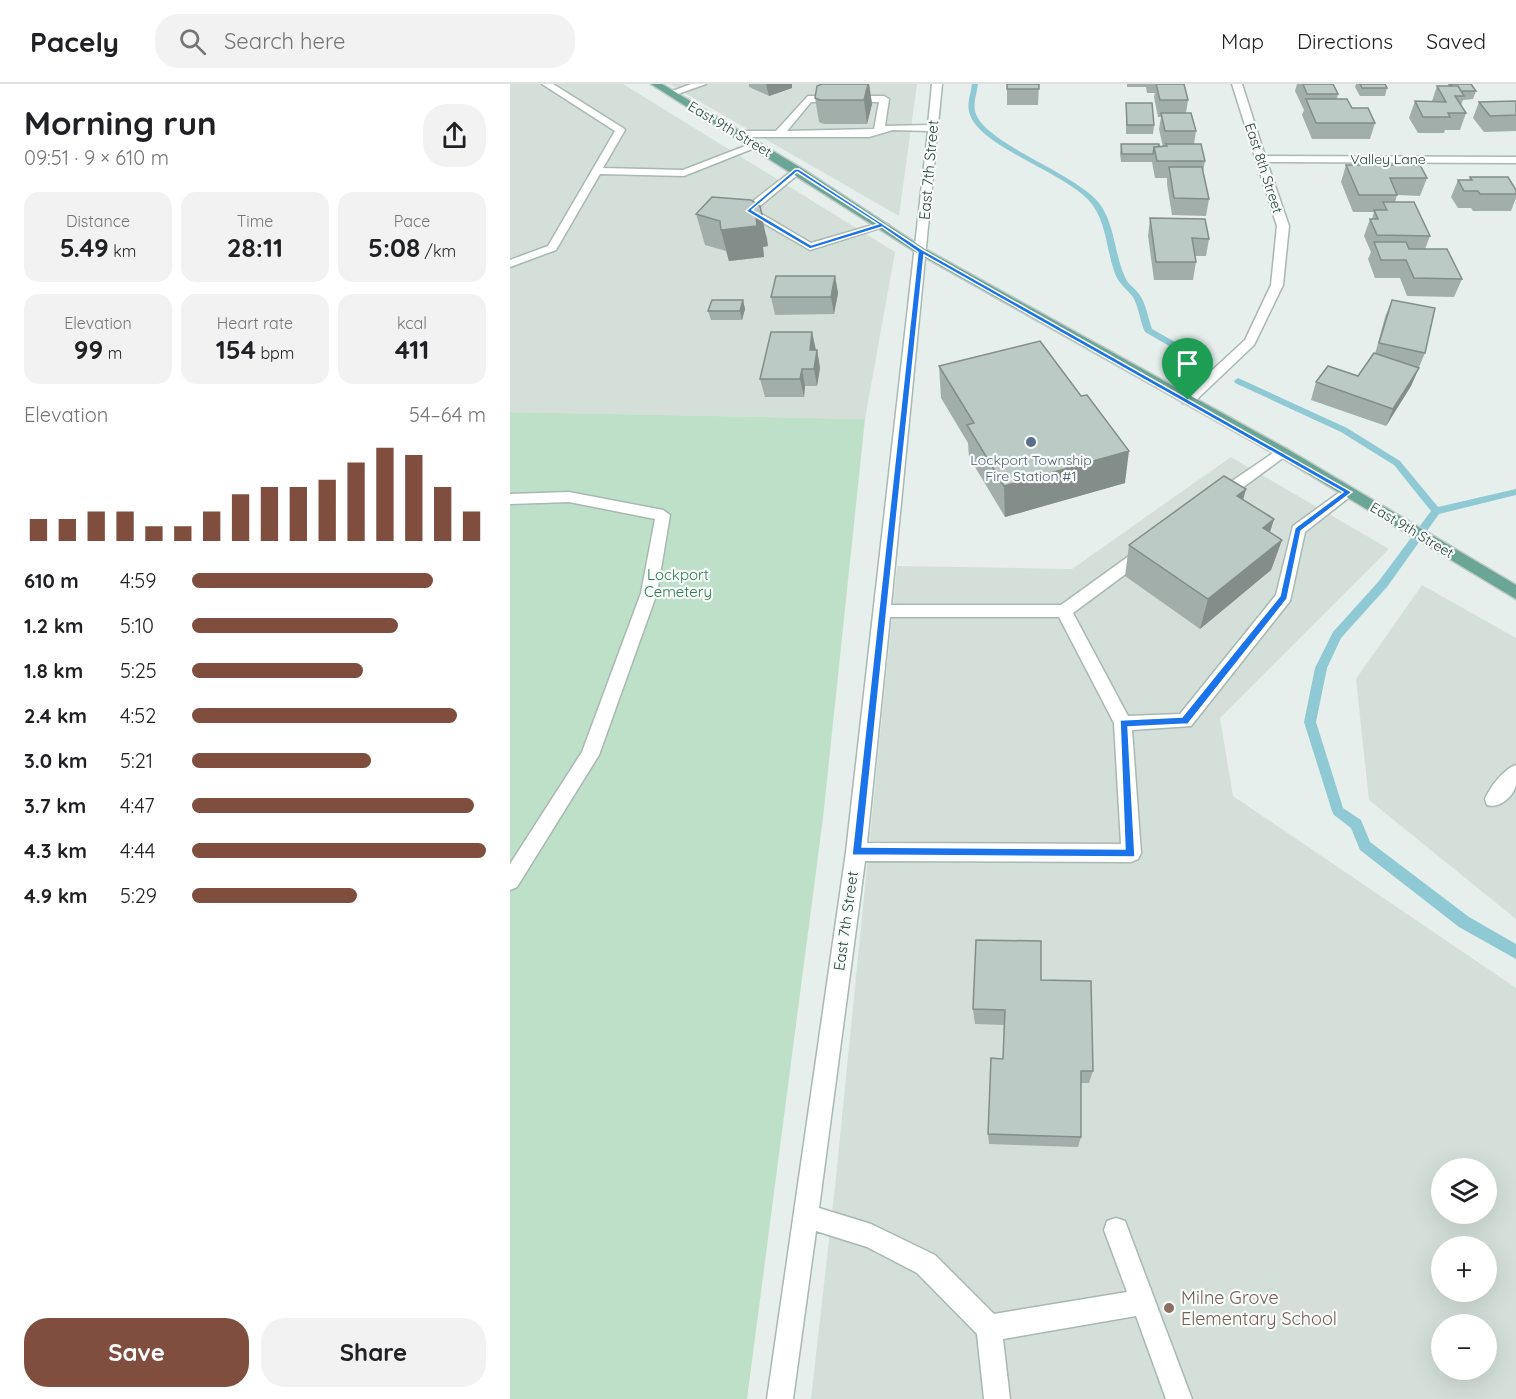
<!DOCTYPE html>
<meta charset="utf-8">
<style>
body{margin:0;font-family:Quicksand,sans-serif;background:#f2f2f2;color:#202124;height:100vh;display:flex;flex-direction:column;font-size:22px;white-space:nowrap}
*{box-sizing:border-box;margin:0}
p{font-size:20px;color:#757577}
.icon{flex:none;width:33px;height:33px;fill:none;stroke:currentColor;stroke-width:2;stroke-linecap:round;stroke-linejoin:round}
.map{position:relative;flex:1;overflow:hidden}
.details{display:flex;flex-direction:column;background:#fff;width:510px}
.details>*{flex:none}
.controls{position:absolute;left:921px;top:1074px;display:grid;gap:12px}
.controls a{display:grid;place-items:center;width:66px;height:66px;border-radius:50%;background:#fff;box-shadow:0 6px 24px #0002;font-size:30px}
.pin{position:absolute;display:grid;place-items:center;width:51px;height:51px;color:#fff;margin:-62px -26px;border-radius:50% 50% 50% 0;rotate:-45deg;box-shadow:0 0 6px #0007}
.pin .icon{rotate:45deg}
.round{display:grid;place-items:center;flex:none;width:63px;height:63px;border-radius:24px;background:#f2f2f2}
.head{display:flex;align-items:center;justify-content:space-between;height:102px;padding:0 24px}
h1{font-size:33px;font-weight:800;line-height:45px}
.stats{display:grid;grid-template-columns:repeat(3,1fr);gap:9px;height:102px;padding:6px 24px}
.stats div{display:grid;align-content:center;border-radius:15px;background:#f2f2f2;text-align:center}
.stats b{font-size:26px;font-weight:800}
.stats small{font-size:16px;font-weight:400}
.stats p{font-size:16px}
.chart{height:168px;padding:12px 24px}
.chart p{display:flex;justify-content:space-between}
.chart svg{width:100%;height:108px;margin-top:6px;stroke:#7f4e3f;stroke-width:6}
.button{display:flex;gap:12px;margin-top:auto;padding:12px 24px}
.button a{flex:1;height:69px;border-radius:24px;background:#7f4e3f;color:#fff;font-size:24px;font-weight:800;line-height:69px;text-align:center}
.button a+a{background:#f2f2f2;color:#202124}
ul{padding:0 24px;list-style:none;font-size:20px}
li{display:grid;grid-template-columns:96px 72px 1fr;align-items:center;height:45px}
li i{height:15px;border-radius:8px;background:#7f4e3f}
header{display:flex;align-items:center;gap:36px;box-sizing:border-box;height:84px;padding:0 30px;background:#fff;border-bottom:2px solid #e0e0e0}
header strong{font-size:28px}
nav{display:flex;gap:33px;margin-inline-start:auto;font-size:21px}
.search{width:420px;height:54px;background:#f2f2f2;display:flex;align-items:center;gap:15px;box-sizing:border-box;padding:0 21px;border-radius:24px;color:#757577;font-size:22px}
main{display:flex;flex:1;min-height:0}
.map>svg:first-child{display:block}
.built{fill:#d4dfda;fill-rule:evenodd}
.green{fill:#bfe0c8}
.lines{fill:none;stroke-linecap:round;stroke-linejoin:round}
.stream{fill:#8ec9d4;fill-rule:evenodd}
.minor-casing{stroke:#a8b8b2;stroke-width:3}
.major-casing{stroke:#c2cac8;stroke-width:3}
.minor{fill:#fff;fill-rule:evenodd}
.major{fill:#6aa596;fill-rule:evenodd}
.wall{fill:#a1aea9}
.shaded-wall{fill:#838d89}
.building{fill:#bbcac4;stroke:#838d89;stroke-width:1.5}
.route{fill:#1a73e8;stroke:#fff;stroke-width:1.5;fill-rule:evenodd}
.service-dot{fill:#5c6f8a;stroke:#f7fbf9;stroke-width:2}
.education-dot{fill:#8d6e63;stroke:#f7fbf9;stroke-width:2}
.labels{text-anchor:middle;stroke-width:4.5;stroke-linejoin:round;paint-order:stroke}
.far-street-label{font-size:14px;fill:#24423a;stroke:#f7fbf9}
.far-service-label{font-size:14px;fill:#4e5e75;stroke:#f7fbf9}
.street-label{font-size:15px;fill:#24423a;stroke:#f7fbf9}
.park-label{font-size:15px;fill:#2d7a4b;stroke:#f7fbf9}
.near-education-label{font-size:18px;fill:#785e54;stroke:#f7fbf9;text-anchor:start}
</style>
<header>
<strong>Pacely</strong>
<div class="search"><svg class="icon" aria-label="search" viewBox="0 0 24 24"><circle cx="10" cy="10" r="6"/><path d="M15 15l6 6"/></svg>Search here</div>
<nav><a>Map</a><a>Directions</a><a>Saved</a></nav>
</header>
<main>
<section class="details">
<div class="head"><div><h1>Morning run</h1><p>09:51 · 9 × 610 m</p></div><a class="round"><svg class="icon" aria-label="share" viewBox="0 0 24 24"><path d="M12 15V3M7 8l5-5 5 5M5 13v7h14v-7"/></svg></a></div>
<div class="stats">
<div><p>Distance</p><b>5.49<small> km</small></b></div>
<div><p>Time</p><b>28:11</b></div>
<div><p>Pace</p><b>5:08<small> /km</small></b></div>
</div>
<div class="stats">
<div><p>Elevation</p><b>99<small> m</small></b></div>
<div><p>Heart rate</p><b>154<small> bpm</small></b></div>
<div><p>kcal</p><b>411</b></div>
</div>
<div class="chart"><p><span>Elevation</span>54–64 m</p>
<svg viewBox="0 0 160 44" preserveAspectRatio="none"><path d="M5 44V35M15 44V35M25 44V32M35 44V32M45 44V38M55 44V38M65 44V32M75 44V25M85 44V22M95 44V22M105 44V19M115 44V12M125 44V6M135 44V9M145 44V22M155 44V32"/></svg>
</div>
<ul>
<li><b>610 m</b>4:59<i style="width:82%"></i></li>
<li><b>1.2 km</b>5:10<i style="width:70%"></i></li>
<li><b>1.8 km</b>5:25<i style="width:58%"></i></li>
<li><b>2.4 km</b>4:52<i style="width:90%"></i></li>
<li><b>3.0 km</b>5:21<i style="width:61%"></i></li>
<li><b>3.7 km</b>4:47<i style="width:96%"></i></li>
<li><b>4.3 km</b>4:44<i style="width:100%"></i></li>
<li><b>4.9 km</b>5:29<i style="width:56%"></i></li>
</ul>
<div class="button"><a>Save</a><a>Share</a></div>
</section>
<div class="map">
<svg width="1006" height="1315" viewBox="0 0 1006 1315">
<rect width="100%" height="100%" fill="#e6efeb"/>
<path class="built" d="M0 0H113L385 168 355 335 0 328Z
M159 0H407L389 132Z
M721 373 879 465 710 634 723 712 1006 904V1315H301L325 1103 387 482 562 485ZM932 1084H976V1130H932ZM932 1162H976V1208H932ZM932 1240H976V1286H932Z
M912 501 1006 554V835L859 716 846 595Z"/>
<path class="green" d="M0 328 355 335 313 734 237 1315H0Z"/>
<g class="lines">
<path class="stream" d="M462 0H468C467 9 463 18 465 27 472 59 566 89 589 119 605 140 604 169 615 193 618 201 625 204 629 210 636 219 638 234 642 245L693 274V278H687L635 248C630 237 629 224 623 213 618 206 610 201 606 192 597 170 597 143 584 123 563 90 465 63 459 27 457 18 461 9 462 0Z
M728 294 837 344 890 377 928 423 1006 405V411L929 430 877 503 831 554 817 584 806 638 833 724 851 736 860 758 959 833 1006 860V875L949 843 850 766 841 744 824 731 822 727 794 638 805 584 823 548 869 497 921 427 884 381 831 348 725 299 724 297Z"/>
<defs>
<path id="minor" d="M32 0H43L113 44 115 46 93 84 173 86 243 59 252 61 174 92 90 90 46 166 0 183V176L38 162 105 47Z
M181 0H196L162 12 157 9Z
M422 0H432L381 521H551L630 464H640L643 468 640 472 563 529 618 632 670 630 766 511 783 442 834 405H844L846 408 795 448 780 517 681 642 622 646 631 769 628 775 621 778 355 777 309 1124 361 1140 425 1171 484 1230 617 1208 594 1146 597 1137 606 1134 615 1137 682 1315H656L626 1232 493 1255 500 1315H474L467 1250 407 1189 357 1163 306 1147 283 1315H257L336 768 418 47 383 46 359 53H229L224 50 229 47H266L298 12H374L379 15 375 42 418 41ZM301 18H369L364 45 277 47ZM380 533H549L604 639 611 760 357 759Z
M722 0H732L755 72 1006 73V79L757 78 779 142 773 201 744 261 683 319H673V313L735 256 761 201 767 142Z
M287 83 292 86 291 88 245 126 301 159 373 138 379 141 300 166 234 128V124Z
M772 363 777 365V371L713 418H703L701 414 703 410Z
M59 408 153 426 160 431 147 509 89 671 7 803 0 806V780L72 668 131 509 145 435 59 418 0 420V410Z
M1006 681C1006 687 1006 695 1006 701 1003 713 989 725 977 721L975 715C980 703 994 685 1006 681Z"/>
<path id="major" d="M141 0H152L291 84 415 165 777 365 1006 501V515L767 371 407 169Z"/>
</defs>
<use href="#minor" class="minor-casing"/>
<use href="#major" class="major-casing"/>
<use href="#minor" class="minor"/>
<use href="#major" class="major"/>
</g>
<path class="wall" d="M239 0H282V4L259 12 239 3Z
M359 0 362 20 357 40H314L309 38 305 14Z
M497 0H529L528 21H497Z
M617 0H674L678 16 676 29 686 47 684 60 695 77 693 88 699 115 696 132 662 131 657 100V94H645L642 78H611L610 69 611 60 653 63 649 45 651 33H648L644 13 645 9H637L636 3H617Z
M787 0H823L828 10 827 15 865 39 860 55H802L792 31 794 26 785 7Z
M844 0H875L877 4 875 12H850L845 3 846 0Z
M938 0H961L966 7 963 15 953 16 951 21 956 29 950 46H935L934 49H908L899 34 905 17H922L927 2H938Z
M1006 17V47L974 48 963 34 969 18Z
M616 19 644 41 643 50H616Z
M836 81 917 94 910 112 887 111 885 118 920 152 915 165 952 195 944 213 897 212 890 194H865L858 175 861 168 854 152 860 135H862L864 128H843L831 98Z
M960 93 1006 106V114L1001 127H963L961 124H948L941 113 948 96H959Z
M241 116 257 153 258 162 253 163 254 173 219 177 216 167 195 161 186 130Z
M640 134 699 155 696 172H685L686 178 683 196H644L638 152Z
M325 192 328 209 324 230 265 231 261 213Z
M233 216 235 225 232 236H201L198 227Z
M882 216 915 269 901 302 876 342 801 316 806 298 848 292 865 270 875 233Z
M306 266H307L310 284 307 302H295L294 313H255L250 295Z
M429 282 571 312 615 399 495 433 459 373 458 359 431 314Z
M736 405 733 415 764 435 760 448 772 456 761 486 690 545 615 492 619 461Z
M531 896 583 987 579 999H571V1053L568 1063 479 1060 478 1050 493 975 494 941 465 940 463 925Z"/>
<path class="shaded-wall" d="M256 0H282V4L259 12Z
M358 0H359L362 20 357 40 354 16Z
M250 122 258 162 253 163 254 173 219 177 211 146 246 132Z
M325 192 328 209 324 230 321 213Z
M233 216 235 225 232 236 230 227Z
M302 248 306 266 303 284 300 266Z
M307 266 310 284 307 302 304 285Z
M909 284 901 302 876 342 883 325Z
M292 285 295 302 294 313 290 295Z
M619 367 615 399 495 433 494 402Z
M736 405 727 437V412Z
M764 435 754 466 753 444Z
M772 456 761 486 690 545 698 515Z"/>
<path class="building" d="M312 0H358L354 16H310L305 14 307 2Z
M497 0H529V5H497Z
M646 0H674L678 16H650Z
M793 0H823L828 10H797Z
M850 0H875L877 4H852Z
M940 0H961L966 7H951L948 2H942Z
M927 2H948L954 12H945L956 29H938L940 33H913L905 17 936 18Z
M796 15H837L842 24H858L865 39H806Z
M1006 17V31L980 32 969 18Z
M616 19H642L644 41H617Z
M651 29H681L686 47H655Z
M611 60H649V63H644L643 70H612Z
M656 60H691L695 77H647L644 63 657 62Z
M836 81H910L917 94H880L887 111H849Z
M659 83H692L699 115 664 114Z
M960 93H998L1006 106V110H970L968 107H954L948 96H962Z
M202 113 241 116 250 122 252 131 246 132 247 142 211 146 210 137 186 130Z
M873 118H904L920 152 867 151 860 135H868L864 126H877Z
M640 134 695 135 699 155 682 154 686 178H646Z
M864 158H896L899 165H937L952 195 904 194 896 176H871Z
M266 192H325L321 213H261Z
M202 216H233L230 227H198Z
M882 216 925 224 915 269 869 259Z
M261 248H302L300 266H307L304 285H292L290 295H250Z
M530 257 571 312 577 311 619 367 494 402 457 341 464 339 429 282Z
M864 269 909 284 883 325 806 298 818 282 848 292Z
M714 392 736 405 727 412 764 435 753 444 772 456 698 515 619 461Z
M466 856 531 857V896L581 897 583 987H571V1053L478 1050 481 974 493 975 495 926 463 925Z"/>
<path class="route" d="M285 85H289L413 166 842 408 791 447 777 515 678 640 618 643 625 773 342 771 408 168 372 143 300 165 236 127ZM287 88 368 140 301 161 242 126ZM414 171 833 408 785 444 770 512 672 633 610 636 615 765 352 763Z"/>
<circle class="service-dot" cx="521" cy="358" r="6"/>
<circle class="education-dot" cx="659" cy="1224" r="6"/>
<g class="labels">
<g class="far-street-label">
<text transform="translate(220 45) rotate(31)" y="5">East 9th Street</text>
<text x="878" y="80">Valley Lane</text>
<text transform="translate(754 84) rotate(72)" y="5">East 8th Street</text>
<text transform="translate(902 446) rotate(31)" y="5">East 9th Street</text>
</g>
<g class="far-service-label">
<text x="521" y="381">Lockport Township<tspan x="521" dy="16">Fire Station #1</tspan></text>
</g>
<g class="street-label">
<text transform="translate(419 86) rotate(-85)" y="5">East 7th Street</text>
<text transform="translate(336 837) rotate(-82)" y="5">East 7th Street</text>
</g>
<g class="park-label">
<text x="168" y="496">Lockport<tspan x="168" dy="17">Cemetery</tspan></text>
</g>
<g class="near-education-label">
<text x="671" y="1220">Milne Grove<tspan x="671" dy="21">Elementary School</tspan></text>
</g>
</g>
</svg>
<div class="controls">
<a><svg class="icon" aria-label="layers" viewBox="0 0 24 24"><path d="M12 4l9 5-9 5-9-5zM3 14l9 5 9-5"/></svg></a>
<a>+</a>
<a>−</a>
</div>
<div class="pin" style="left:678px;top:316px;background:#1e9e55"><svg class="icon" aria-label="arrive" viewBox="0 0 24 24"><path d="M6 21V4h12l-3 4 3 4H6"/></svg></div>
</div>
</main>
